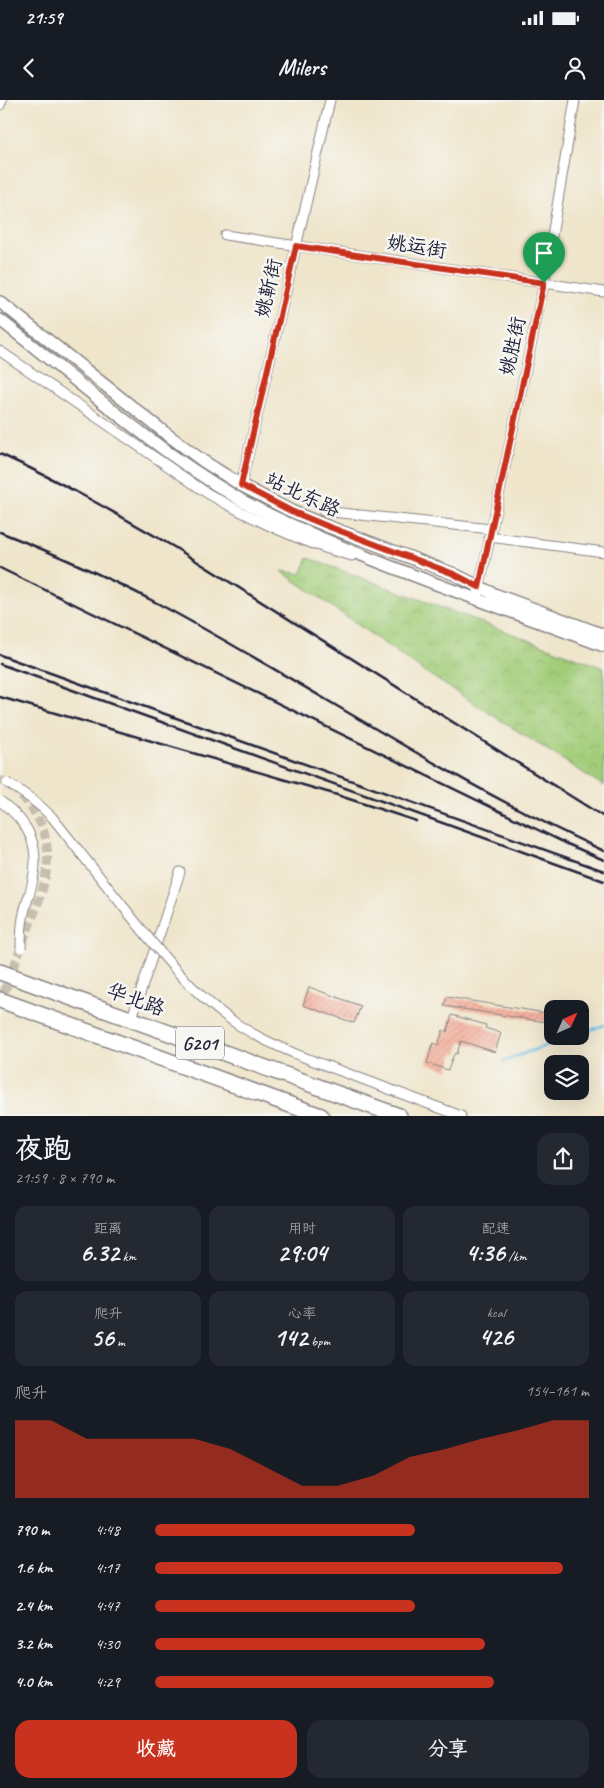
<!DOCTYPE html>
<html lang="zh">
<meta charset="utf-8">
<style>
body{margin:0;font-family:Caveat,"LXGW WenKai TC",sans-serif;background:#242831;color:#f1f3f6;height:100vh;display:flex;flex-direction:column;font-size:19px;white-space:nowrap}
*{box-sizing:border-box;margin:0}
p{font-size:16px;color:#9ea1a6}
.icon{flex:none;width:28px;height:28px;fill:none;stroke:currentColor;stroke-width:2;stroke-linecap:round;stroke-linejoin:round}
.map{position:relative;height:1016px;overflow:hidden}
.drawer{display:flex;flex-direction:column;background:#171b24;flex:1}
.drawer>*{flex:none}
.needle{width:32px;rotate:45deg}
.buttons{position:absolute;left:544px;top:900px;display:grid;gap:10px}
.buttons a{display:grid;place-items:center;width:45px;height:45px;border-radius:10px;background:#171b24;box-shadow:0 5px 20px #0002;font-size:25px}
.pin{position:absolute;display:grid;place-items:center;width:42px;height:42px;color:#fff;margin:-51px -21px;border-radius:50% 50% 50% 0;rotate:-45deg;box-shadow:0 0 5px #0007}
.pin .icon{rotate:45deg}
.round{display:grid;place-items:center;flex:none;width:52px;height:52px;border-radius:15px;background:#242831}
.overview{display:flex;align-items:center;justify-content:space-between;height:85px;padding:0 15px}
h1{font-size:28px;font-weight:700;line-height:38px}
.stats{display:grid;grid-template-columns:repeat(3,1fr);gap:8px;height:85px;padding:5px 15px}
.stats div{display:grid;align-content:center;border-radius:12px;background:#242831;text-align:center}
.stats b{font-size:25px;font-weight:700}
.stats small{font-size:14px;font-weight:400}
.stats p{font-size:14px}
.chart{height:140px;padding:10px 15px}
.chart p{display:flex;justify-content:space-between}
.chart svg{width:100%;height:90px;margin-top:5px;fill:#c8321e;opacity:.7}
.cta{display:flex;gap:10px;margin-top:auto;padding:10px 15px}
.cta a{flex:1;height:58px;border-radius:15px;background:#c8321e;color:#fff;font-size:20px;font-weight:700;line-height:58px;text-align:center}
.cta a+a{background:#242831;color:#f1f3f6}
ul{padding:0 15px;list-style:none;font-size:16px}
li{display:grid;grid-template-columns:80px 60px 1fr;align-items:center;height:38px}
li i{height:12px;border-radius:6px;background:#c8321e}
.status{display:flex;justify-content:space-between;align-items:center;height:35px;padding:0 25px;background:#171b24;direction:ltr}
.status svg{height:14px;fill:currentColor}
header{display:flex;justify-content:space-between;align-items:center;height:65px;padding:0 15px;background:#171b24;font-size:22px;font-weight:700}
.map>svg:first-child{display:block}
.park{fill:url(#park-crowns);stroke:#62785a}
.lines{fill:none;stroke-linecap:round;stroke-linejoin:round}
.stream{stroke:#69c0e6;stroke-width:2.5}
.building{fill:url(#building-hatch)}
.minor-tunnel{stroke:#c6beae;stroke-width:9;stroke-dasharray:9 4.5;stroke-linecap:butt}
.minor-casing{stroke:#888483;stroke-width:11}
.tertiary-casing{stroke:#888483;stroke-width:14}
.trunk-casing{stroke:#888483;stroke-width:18}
.minor{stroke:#fff;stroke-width:9}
.tertiary{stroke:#fff;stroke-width:11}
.trunk{stroke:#fff;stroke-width:15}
.rail{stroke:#22223b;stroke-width:2.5}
.minor-bridge-casing{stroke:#888483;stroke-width:11;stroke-linecap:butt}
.minor-bridge{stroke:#fff;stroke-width:9}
.route-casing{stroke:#fff;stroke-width:10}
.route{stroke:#c8321e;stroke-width:6}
.labels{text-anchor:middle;stroke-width:5;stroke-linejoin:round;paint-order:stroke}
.shield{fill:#f6f6f2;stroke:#626272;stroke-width:1}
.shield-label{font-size:19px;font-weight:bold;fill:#22223b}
.street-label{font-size:20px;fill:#22223b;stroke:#f6f6f2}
</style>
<div class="status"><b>21:59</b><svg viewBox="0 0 49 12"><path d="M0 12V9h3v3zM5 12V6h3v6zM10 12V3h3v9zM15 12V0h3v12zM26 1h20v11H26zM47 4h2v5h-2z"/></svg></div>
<header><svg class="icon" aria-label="back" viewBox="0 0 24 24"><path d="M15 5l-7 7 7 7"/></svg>Milers<svg class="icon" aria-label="person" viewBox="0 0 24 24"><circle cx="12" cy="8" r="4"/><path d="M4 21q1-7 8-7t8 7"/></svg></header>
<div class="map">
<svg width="604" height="1016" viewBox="0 0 604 1016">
<defs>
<pattern id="park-crowns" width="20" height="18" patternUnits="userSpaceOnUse" patternTransform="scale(1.25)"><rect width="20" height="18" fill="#a3cd79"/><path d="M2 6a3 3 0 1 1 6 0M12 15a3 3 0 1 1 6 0" fill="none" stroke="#8cb06a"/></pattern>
<pattern id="building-hatch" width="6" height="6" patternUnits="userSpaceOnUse" patternTransform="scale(1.25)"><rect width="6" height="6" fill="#f5af9b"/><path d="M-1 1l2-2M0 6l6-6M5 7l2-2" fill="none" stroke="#d29686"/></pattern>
</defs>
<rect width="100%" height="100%" fill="#f6f6f2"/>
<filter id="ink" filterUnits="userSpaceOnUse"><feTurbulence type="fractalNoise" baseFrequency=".02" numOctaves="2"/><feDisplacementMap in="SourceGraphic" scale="10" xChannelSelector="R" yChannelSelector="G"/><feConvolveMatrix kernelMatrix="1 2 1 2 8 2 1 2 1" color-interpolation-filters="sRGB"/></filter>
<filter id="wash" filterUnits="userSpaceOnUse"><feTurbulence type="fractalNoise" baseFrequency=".0096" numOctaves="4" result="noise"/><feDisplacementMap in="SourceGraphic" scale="20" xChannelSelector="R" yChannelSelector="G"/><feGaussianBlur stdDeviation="1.12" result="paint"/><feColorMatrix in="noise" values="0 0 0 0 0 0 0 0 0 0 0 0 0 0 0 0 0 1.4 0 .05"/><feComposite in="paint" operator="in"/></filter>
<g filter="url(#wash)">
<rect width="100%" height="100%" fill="#efe5cb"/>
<path class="park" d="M308 458 604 568V686L425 572 281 471 301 474Z"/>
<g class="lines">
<path class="stream" d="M580 934 604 925
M504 961 572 936"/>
</g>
<g id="blocks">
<path class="building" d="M309 887 361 906 354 923 303 905Z
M447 897 552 914V923L444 906Z
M452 915 486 925 485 928 501 933 495 952 461 941 457 954 455 953 453 956 448 970 427 963 433 943 438 945 443 930 447 932Z"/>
</g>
</g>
<g filter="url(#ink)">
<use href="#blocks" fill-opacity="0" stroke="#888483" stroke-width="1"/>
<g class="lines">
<path class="minor-tunnel" d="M0 680C12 685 21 695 29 705 64 749 42 793 24 839 16 859 10 881 0 900"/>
<defs>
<path id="minor" d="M0 5 2 0
M225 135 604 192
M0 251 207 393C252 419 301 443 352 456
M241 385 330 0
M323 411 491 429
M489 437 604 452
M477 498 544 183 575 0
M132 918 180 772
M330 967 461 1016"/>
<path id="tertiary" d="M0 202 164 332 203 361 241 385 291 411 327 426 454 474 494 494 604 535
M0 220C77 280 151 347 236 397 269 417 306 431 342 447 428 483 517 513 604 546"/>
<path id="trunk" d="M0 872 399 1016
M0 900 321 1016"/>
</defs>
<use href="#minor" class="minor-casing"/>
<use href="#tertiary" class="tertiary-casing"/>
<use href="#trunk" class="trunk-casing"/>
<use href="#minor" class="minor"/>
<use href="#tertiary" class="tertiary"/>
<use href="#trunk" class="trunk"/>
<path class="rail" d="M0 354C60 381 117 414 174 447L604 717
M0 432C53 453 105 476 155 502 306 582 447 680 604 751
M0 468 565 743 604 760
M0 555 604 771
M0 564 604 781
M0 597 334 694 416 721"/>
<defs>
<path id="minor-bridge" d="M7 683C25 693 38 703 52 717 78 750 104 782 130 815 163 856 195 897 240 926 268 944 299 956 330 967
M0 701C30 723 41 747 32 784 30 794 26 803 24 813 21 825 21 836 21 848"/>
</defs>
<use href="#minor-bridge" class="minor-bridge-casing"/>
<use href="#minor-bridge" class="minor-bridge"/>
</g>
</g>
<g class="lines" filter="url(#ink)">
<defs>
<path id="route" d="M296 146 544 183 479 487 454 474 327 426 291 411 241 385Z"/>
</defs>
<use href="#route" class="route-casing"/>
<use href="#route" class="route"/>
</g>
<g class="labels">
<rect class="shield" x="176" y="926.5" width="48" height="33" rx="4"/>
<g class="shield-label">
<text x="200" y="950">G201</text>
</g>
<g class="street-label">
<text transform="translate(417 146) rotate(9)" y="7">姚运街</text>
<text transform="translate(268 188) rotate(-77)" y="7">姚靳街</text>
<text transform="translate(512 246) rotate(-78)" y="7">姚胜街</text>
<text transform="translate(303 394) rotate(25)" y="7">站北东路</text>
<text transform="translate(136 899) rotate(20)" y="7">华北路</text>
</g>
</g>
</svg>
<div class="buttons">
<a><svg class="needle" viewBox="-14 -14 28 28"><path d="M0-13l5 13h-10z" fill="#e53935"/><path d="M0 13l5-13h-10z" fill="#9ea1a6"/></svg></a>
<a><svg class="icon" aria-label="layers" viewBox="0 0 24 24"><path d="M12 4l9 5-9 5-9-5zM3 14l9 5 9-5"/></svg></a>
</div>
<div class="pin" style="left:544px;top:183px;background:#1e9e55"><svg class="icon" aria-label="arrive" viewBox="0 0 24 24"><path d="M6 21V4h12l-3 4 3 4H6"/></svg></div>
</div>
<section class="drawer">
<div class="overview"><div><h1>夜跑</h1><p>21:59 · 8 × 790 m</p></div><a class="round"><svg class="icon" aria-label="share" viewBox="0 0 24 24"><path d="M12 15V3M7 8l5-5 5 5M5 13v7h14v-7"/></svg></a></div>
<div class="stats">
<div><p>距离</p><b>6.32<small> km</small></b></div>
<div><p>用时</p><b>29:04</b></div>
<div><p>配速</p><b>4:36<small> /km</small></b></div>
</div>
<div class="stats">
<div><p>爬升</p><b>56<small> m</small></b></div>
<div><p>心率</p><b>142<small> bpm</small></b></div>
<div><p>kcal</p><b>426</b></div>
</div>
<div class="chart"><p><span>爬升</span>154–161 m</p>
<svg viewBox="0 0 160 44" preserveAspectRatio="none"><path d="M0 44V6L10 6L20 15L30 15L40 15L50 15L60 20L70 29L80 38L90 38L100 33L110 24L120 20L130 15L140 11L150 6L160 6V44z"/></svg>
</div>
<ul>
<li><b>790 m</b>4:48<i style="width:60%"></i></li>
<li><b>1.6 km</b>4:17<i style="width:94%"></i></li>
<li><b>2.4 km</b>4:47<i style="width:60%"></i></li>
<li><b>3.2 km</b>4:30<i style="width:76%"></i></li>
<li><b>4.0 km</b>4:29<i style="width:78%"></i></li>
</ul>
<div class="cta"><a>收藏</a><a>分享</a></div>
</section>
